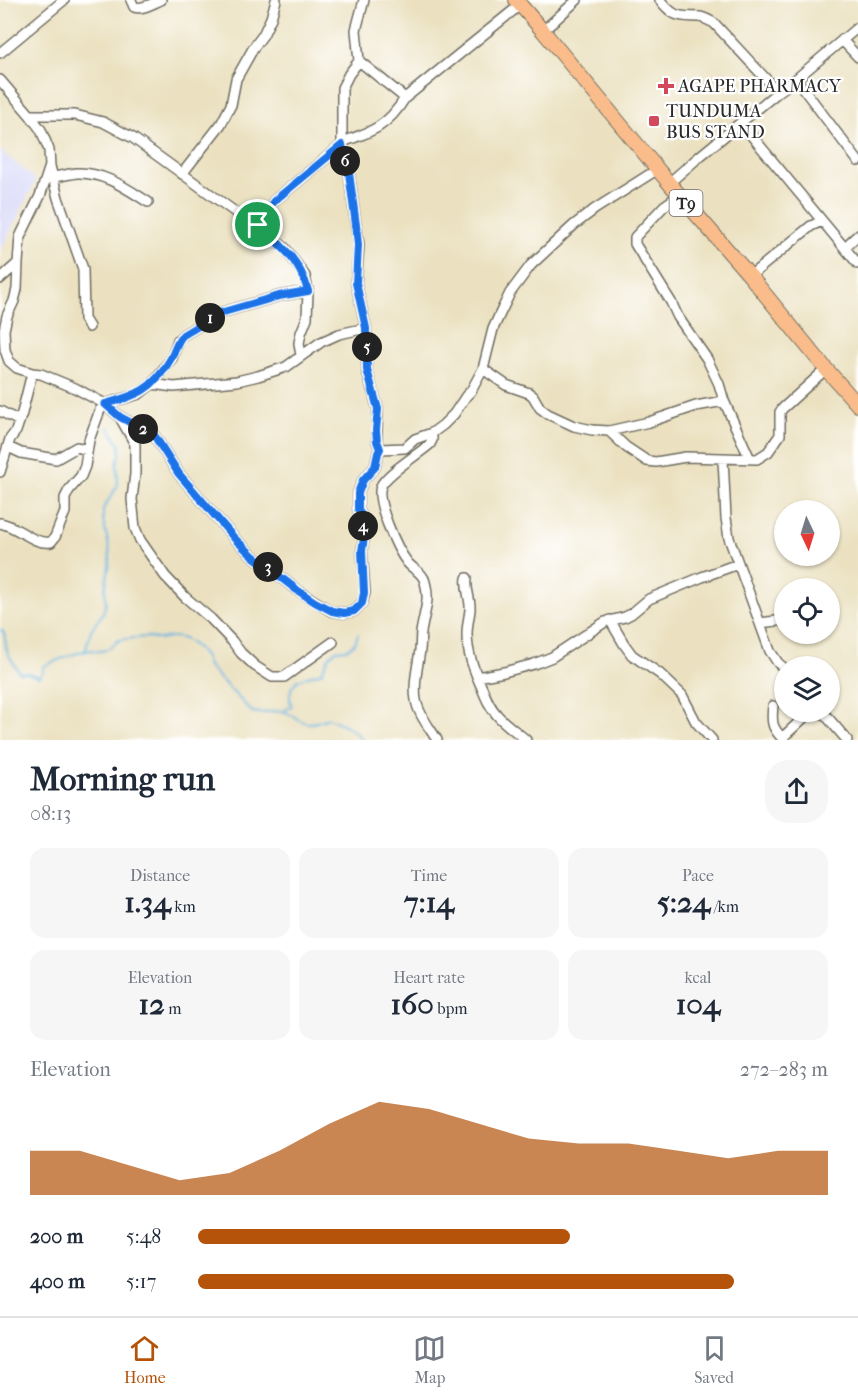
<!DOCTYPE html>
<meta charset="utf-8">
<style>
body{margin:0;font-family:"IM FELL French Canon",serif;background:#f6f6f7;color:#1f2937;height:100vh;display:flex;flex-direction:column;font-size:22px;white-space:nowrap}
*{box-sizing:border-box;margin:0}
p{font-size:20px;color:#747a83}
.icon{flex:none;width:33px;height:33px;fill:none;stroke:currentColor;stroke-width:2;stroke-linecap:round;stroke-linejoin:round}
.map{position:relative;height:740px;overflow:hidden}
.sheet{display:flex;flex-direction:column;background:#fff;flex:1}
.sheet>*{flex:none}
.needle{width:39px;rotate:176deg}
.buttons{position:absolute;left:774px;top:500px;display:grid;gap:12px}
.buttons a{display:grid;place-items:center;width:66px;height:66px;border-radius:50%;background:#fff;box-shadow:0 2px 4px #0004;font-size:30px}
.pin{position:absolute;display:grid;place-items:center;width:51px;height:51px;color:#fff;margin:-26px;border:3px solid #fff;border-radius:50%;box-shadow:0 2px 6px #0007}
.km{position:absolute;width:30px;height:30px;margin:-15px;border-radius:50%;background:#222;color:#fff;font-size:16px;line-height:30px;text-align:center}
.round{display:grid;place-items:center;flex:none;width:63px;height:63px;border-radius:24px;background:#f6f6f7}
.overview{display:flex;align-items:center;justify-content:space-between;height:102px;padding:0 30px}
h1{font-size:33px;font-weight:800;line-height:45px}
.figures{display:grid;grid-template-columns:repeat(3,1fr);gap:9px;height:102px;padding:6px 30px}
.figures div{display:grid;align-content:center;border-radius:15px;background:#f6f6f7;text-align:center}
.figures b{font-size:30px;font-weight:800}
.figures small{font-size:16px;font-weight:400}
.figures p{font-size:16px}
.chart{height:168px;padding:12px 30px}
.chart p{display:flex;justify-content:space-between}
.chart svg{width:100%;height:108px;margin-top:6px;fill:#b45309;opacity:.7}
ul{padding:0 30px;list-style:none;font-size:20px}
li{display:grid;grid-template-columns:96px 72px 1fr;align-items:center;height:45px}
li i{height:15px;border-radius:8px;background:#b45309}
.tab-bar{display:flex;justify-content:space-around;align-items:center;height:84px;border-top:2px solid #e0e1e3;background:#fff;font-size:16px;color:#747a83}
.tab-bar a{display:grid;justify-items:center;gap:3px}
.tab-bar .on{color:#b45309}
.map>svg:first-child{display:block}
.built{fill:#d6d7f8}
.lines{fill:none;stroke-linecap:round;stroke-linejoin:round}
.stream{stroke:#66b4e0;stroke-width:2}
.minor-casing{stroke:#6e6b5f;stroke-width:12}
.highway-casing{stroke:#6e6b5f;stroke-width:16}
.minor{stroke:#fff;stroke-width:9}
.highway{stroke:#f9bc8a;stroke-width:14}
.route-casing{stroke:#fff;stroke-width:12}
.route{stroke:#1a73e8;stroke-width:8}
.poi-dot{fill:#d1495b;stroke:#fff;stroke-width:2}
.labels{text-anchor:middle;stroke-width:4.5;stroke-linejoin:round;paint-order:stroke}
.shield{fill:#fff;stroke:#6b6b6b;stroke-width:1.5}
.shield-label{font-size:16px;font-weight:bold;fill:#2b2b2b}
.poi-label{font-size:18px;fill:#2b2b2b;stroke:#fff;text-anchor:start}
</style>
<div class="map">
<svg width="858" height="740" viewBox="0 0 858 740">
<rect width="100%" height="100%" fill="#fff"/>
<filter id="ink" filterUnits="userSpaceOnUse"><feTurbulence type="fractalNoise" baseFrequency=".0167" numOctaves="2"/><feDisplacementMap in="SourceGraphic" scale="12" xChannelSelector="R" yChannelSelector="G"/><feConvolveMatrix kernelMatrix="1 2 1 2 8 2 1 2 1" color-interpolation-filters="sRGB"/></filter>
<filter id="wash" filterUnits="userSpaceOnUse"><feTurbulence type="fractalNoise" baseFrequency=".008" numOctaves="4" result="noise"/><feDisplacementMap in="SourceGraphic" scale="24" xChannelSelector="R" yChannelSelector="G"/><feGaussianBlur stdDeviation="1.35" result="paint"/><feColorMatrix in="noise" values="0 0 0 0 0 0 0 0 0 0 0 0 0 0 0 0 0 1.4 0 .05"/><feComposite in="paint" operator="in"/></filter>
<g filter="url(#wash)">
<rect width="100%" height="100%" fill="#ebe1c0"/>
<path class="built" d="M0 150 36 180 0 252Z"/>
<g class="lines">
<path class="stream" d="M0 630 3 631C6 638 5 644 7 651 8 654 18 671 20 673H27L39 677 43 672V667C54 661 79 651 91 650 94 650 97 652 100 651 109 651 113 643 120 640 125 639 143 637 148 637 151 638 154 639 157 639 163 640 169 636 175 637 188 637 206 654 208 666L252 712C263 715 269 711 280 711 285 711 289 714 293 716 307 726 313 724 328 718 340 723 355 729 362 740
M85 652 91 630 103 613 106 603 105 589 110 561 109 547 103 520V509L118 485 117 464 120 454V445L109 427
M284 712 286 709 291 707C291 703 290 700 290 697 289 678 309 676 322 672L329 657 336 650 348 649 355 643 358 634"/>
</g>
</g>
<g filter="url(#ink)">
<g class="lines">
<defs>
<path id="minor" d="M131 0 134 7C143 10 153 3 161 0
M364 0 356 30 359 61 349 74 342 88V145L349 173 356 225 359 245 356 283 366 328 367 371 378 409 377 430V441L380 449
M660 0C664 5 669 11 675 14 683 18 692 16 700 17 705 18 710 21 714 23L778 92
M543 31 577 0
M842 40 858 57
M0 53 64 0
M359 61 405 98
M796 79 858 161
M0 80 30 115 41 130 49 150 50 166 40 196 20 237 18 263 0 279
M30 115H75L103 122 133 138 235 212 258 225 285 248 305 276 308 291 307 318 301 333 299 343 301 356
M741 123 858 264
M342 142C372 132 388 126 405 98L520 5
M50 166 58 198 83 269 84 319 89 327
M182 174 221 124 231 105 236 79 254 47 263 35 271 18 276 0
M53 177C61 176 69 174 77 173 104 172 126 188 148 202
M669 183 700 156 778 92 796 79 858 27
M680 195 664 206 635 237V244L671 302 678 317 707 359 719 384 724 401 750 459
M258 225 274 201 342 145
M845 247 858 235
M18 263 17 289 14 301 7 316 4 330 5 350 9 361 17 368 32 373 41 374 75 388 105 404 120 417 154 435 179 474 235 539 253 556 297 590 331 611 344 613 354 611 362 603 365 593 362 551 364 538 362 517 358 509V493L363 480 375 467 378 453 380 449 405 448 415 439 432 433 443 425 454 414 466 396 471 391 483 369 493 329 498 318 510 293 531 265 574 225 595 209 658 169
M750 276 811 226 822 221
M483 369 506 385 529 393 533 396 540 408 548 414 574 426 592 430 609 431 649 422 696 406 724 401
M152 384 174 387 237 381 258 376 286 367 321 342 339 334 366 328
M0 411 19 421
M121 419 135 444V474L132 499 135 528 140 540 165 576 185 597 211 619 232 641 241 653 255 666 272 677H284L333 642
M609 431 626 447 647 461 656 462 686 457 757 459 768 452 780 435V412L782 409 826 369
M432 433V440L430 444C419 454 387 473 381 486 375 501 397 549 407 562 413 570 423 572 425 582 430 599 425 610 422 627 420 634 421 642 420 650 418 666 413 683 416 700 418 714 430 728 437 740
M8 447 21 453 56 459 77 447 87 450
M723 459 726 518 729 538 770 651 778 663 784 668
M0 472 10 439 16 431 22 413 32 373
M0 523C18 526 33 545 51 542L55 537 65 512V498L69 490 81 476 85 466 89 440 100 410 105 404 139 394 152 384 172 358 178 340 183 335 220 313 279 296 308 291
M467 578C465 589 471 599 470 610 469 618 467 626 467 634 467 653 474 670 482 688 486 698 490 708 498 716 506 725 517 732 526 740
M610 620 624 644 632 655 660 674 682 695 696 722 712 740
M760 623 784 620
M477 677 504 672 534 664 552 657 605 622 625 617 631 614 649 599 702 577 738 564
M773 706C771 723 772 728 784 740
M822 711 847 740
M782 738 811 711"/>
<path id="highway" d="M516 0 543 31 669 183 750 276 826 369 858 405"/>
</defs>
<use href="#minor" class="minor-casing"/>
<use href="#highway" class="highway-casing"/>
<use href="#minor" class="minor"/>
<use href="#highway" class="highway"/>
</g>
</g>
<g class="lines" filter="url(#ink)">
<defs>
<path id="route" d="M342 145 349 173 356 225 358 245 356 283 366 328 367 370 378 409 376 430 377 441 380 449 378 453 375 467 363 480 358 493V509L362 517 364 538 362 551 364 593 362 603 354 611 344 613 332 611 315 602 297 590 253 556 235 539 179 474 154 435 120 417 105 404C136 396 153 390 170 360 175 352 176 342 183 335L220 313 279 296 308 291C300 260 281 245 258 225L274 201Z"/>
</defs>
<use href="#route" class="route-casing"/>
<use href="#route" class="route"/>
</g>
<g class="poi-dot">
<path d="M663 77h6v6h6v6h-6v6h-6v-6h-6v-6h6z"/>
<rect x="648" y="115" width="12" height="12" rx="3"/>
</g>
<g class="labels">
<rect class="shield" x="669.5" y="190" width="33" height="26" rx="4.5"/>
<g class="shield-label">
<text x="686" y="209">T9</text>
</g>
<g class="poi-label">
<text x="678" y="92">AGAPE PHARMACY</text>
<text x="666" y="117">TUNDUMA<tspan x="666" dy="21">BUS STAND</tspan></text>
</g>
</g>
</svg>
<div class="buttons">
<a><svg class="needle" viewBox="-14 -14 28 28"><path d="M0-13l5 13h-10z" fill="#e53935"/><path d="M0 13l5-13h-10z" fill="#747a83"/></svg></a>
<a><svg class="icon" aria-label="locate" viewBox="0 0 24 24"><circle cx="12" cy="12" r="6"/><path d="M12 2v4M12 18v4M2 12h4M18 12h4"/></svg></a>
<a><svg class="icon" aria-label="layers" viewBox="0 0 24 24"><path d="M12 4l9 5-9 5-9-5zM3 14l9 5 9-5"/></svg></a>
</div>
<div class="pin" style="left:258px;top:225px;background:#1e9e55"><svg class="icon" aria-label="arrive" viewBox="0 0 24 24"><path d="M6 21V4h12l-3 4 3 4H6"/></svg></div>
<b class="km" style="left:210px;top:318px">1</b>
<b class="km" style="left:143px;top:429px">2</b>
<b class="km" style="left:268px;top:567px">3</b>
<b class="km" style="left:363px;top:526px">4</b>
<b class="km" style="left:367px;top:347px">5</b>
<b class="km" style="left:345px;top:161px">6</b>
</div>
<section class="sheet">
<div class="overview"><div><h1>Morning run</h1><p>08:13</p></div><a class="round"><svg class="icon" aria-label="share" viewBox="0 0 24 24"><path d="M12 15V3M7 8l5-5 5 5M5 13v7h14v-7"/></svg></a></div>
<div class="figures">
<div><p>Distance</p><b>1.34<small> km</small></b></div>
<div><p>Time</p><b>7:14</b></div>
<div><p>Pace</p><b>5:24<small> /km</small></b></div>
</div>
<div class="figures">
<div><p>Elevation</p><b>12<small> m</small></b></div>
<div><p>Heart rate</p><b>160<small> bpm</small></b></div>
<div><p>kcal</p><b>104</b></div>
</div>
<div class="chart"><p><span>Elevation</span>272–283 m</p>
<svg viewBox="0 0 160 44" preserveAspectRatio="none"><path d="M0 44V26L10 26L20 32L30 38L40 35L50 26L60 15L70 6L80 9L90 15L100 21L110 23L120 23L130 26L140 29L150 26L160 26V44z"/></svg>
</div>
<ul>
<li><b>200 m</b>5:48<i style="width:59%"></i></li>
<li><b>400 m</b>5:17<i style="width:85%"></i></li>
</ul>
</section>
<nav class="tab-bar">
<a class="on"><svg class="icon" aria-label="home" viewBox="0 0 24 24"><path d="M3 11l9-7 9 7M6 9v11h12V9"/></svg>Home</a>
<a><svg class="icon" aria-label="map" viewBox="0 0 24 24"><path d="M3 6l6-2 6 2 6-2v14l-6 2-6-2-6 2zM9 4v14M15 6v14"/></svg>Map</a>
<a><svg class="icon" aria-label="saved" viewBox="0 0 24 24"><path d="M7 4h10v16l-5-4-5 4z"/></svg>Saved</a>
</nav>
